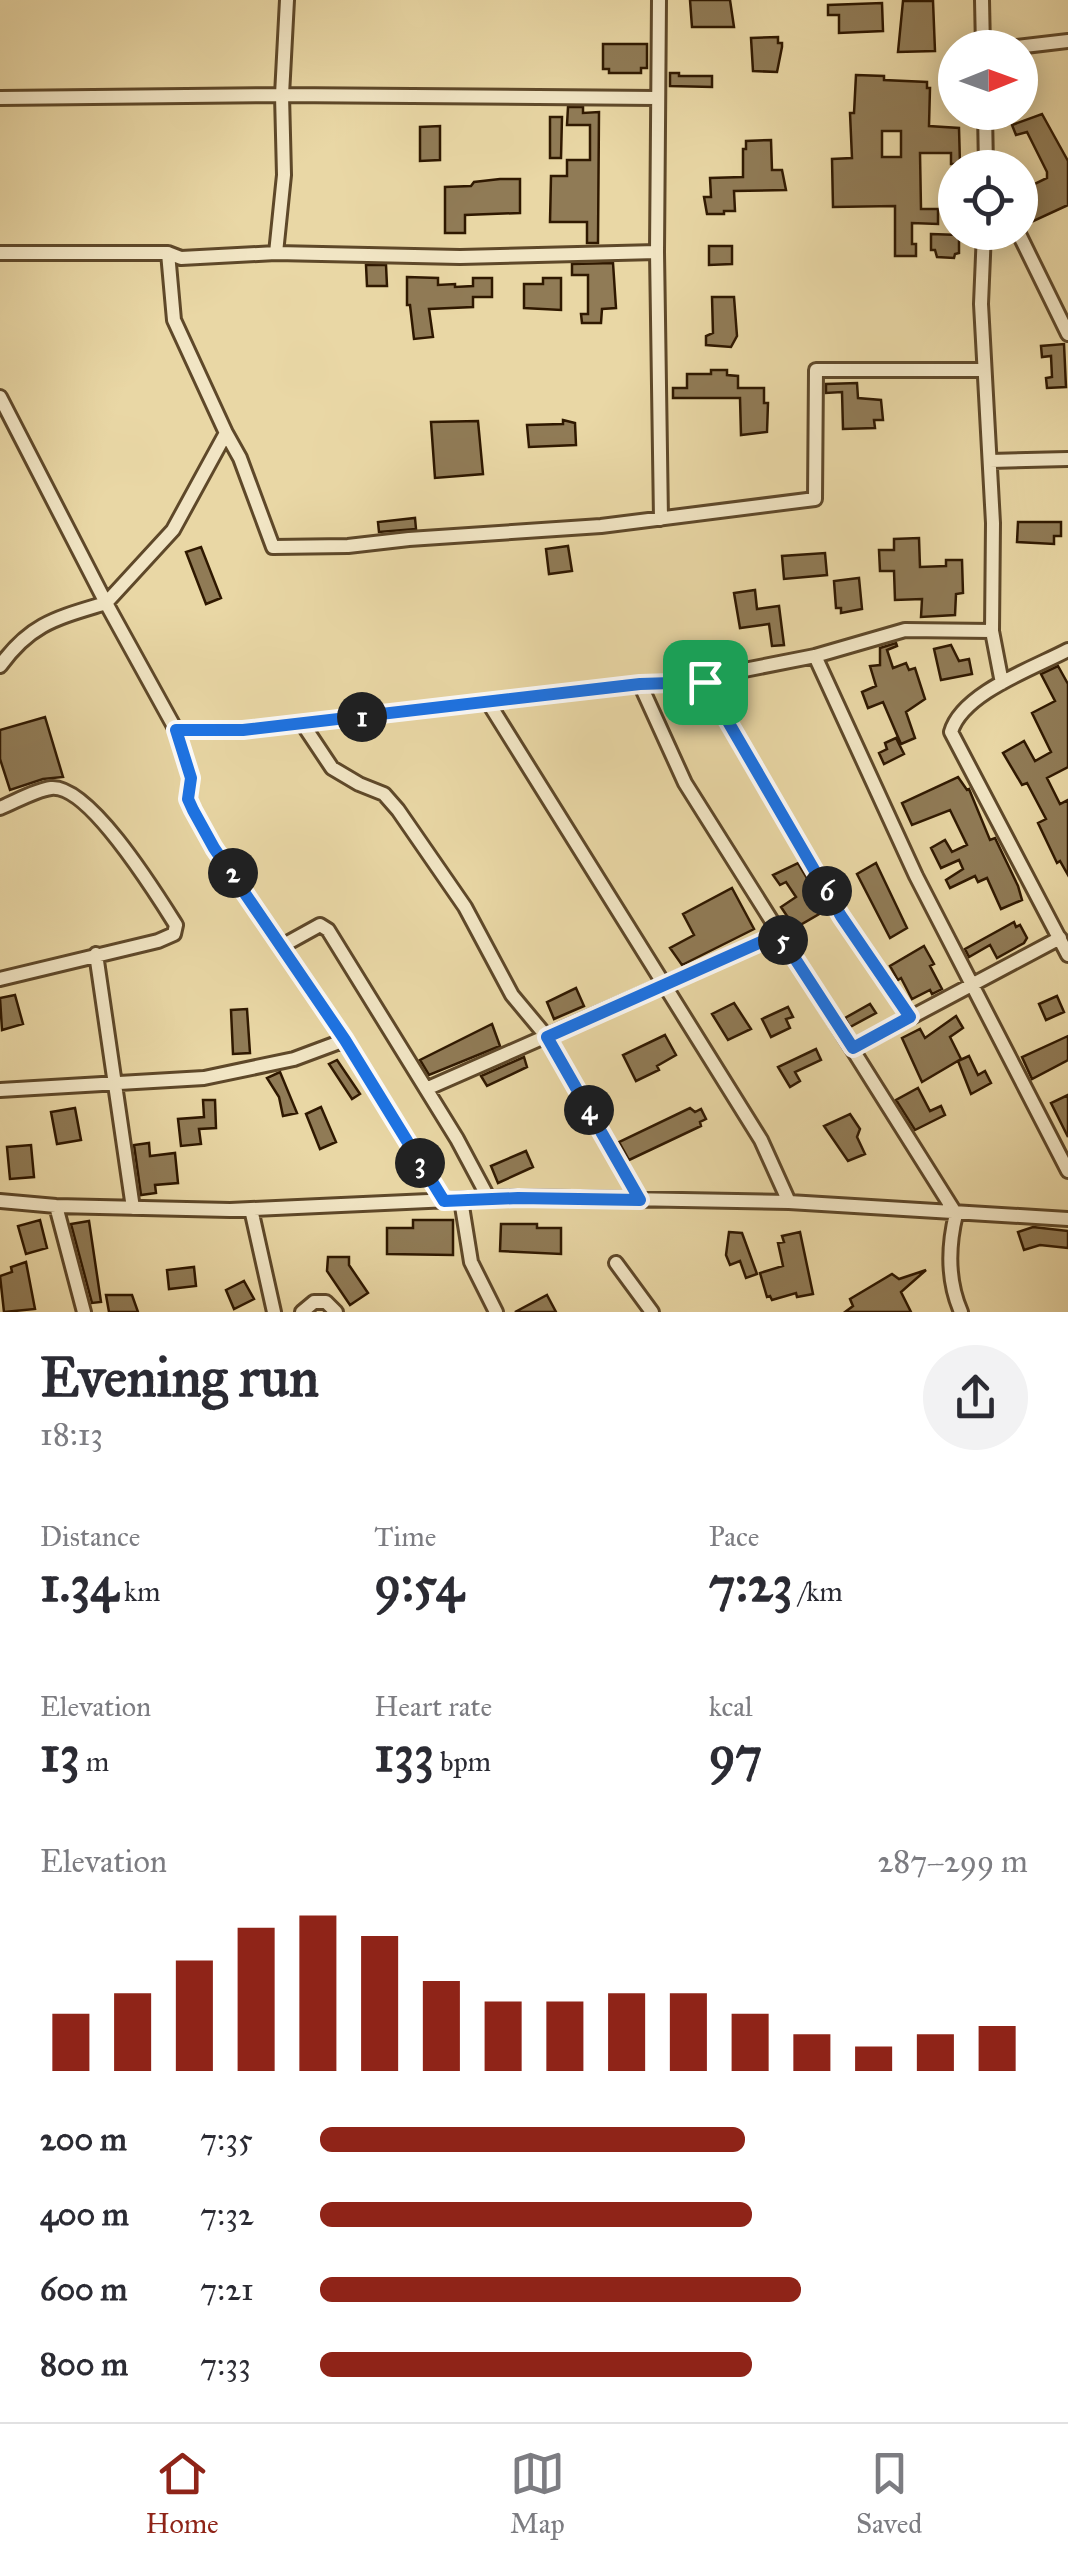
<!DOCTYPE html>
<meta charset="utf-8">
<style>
body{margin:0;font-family:"IM FELL Great Primer",serif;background:#f2f2f3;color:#2b2b33;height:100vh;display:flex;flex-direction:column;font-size:38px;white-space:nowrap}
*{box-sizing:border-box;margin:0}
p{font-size:32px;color:#7c7c81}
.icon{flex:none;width:55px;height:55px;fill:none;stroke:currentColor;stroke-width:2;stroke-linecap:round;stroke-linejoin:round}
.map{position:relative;height:1312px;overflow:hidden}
.panel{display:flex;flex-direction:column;background:#fff;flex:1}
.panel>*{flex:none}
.needle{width:65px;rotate:89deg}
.fabs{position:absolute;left:938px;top:30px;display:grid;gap:20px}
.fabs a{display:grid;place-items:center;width:100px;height:100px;border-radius:50%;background:#fff;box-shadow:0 5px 25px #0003;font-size:50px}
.pin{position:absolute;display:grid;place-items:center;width:85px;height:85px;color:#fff;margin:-42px;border-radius:20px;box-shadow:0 5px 15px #0006}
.km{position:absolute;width:50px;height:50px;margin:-25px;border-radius:50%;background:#222;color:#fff;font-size:28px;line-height:50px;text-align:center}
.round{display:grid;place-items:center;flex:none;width:105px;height:105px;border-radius:52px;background:#f2f2f3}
.summary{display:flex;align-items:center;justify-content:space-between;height:170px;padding:0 40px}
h1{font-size:55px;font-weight:800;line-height:75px}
.stats{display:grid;grid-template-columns:repeat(3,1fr);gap:15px;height:170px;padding:10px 40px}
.stats div{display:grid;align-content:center}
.stats b{font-size:50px;font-weight:800}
.stats small{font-size:28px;font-weight:400}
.stats p{font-size:28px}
.chart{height:280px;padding:20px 40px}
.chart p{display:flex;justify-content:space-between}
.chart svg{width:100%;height:180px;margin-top:10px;stroke:#8f2418;stroke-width:6}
ul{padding:0 40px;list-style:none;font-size:32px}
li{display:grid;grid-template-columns:160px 120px 1fr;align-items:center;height:75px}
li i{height:25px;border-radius:12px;background:#8f2418}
.tab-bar{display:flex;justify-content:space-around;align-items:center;height:140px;border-top:2px solid #e1e1e2;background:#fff;font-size:28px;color:#7c7c81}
.tab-bar a{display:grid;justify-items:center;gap:5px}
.tab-bar .current{color:#8f2418}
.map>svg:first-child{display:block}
.building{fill:#907b56;stroke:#2f1800;stroke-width:2.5;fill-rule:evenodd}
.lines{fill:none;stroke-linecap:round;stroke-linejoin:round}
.minor-casing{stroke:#5e4829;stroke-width:18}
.minor{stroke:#f1e5c4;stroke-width:12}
.route-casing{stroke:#fff;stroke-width:20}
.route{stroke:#1a73e8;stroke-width:12}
</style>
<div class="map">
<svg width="1068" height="1312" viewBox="0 0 1068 1312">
<rect width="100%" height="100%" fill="#e9d7a5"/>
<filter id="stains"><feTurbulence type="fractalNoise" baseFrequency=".002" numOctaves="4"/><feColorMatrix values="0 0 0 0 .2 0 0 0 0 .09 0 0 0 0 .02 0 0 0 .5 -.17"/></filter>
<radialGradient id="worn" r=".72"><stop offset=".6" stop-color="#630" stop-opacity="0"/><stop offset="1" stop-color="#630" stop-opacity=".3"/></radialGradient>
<path class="building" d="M690 0H730L734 27H692Z
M903 1H933L935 51 898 52Z
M882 3 883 31 839 33V15H828V5Z
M778 37V43H782V47L777 72 753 71 751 38Z
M603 44H647V68H641V73H609V69H603Z
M670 73H679V76H712V87L670 86Z
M856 75 884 76V80L927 82V88H930L929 126 959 128 960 164H951V153H920L921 209H938V224L912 223V244H916V256H895V206L833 207 832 159 852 158 850 113H854ZM882 131H901V157H882Z
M568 107H583V113L599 112 598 243H587V222H550L551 176H567V160H590V125H567Z
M1042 114 1068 161V205L1025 225 1020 216V191L1047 178V172L1027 132 1016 135 1012 125Z
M550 117H562L561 158H550Z
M440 126V160L420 161V127Z
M771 140 772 170H782L786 190 734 191 735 211H724V214H707L704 197H711L710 178 743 177V149H746V141Z
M500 179H520V213L465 215V233H445V187L471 186 474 182Z
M931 234 959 235V253L955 254 954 258 937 257 935 250H931Z
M709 246H732V264L709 265Z
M613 263 616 308 602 309 601 323H582L581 314H588V275H572V264Z
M366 265H386L387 286H367Z
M407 277 438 278V285L455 284V287L473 286V278H492V297H473V307L429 309 433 337 414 339 410 305H407Z
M543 278H561V310L524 308V284H543Z
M712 297H734L737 336 731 347 706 345V336L713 333Z
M1064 344 1066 387 1047 388 1046 378 1052 377 1051 356 1042 357 1041 346Z
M711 370H727V375L738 376V388H764V403H768L767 432 741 435 740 398H673V388H687V374H711Z
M857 383 858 398 881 400 883 420H874L875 428 843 429 842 392 826 393V384Z
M563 420 575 423 576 445 529 447 527 425 563 424Z
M478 421 483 474 435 478 431 422Z
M415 518 416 529 379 532 378 522Z
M1018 522H1061V536H1054V544L1017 542Z
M919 538 920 567 946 566V560H962L963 593 956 594 955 615 921 617 922 599 895 600 894 571H880L879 550H894V539Z
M568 546 572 571 549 574 546 549Z
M201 547 221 598 206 604 186 552Z
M825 553 827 575 784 579 782 556Z
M859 578 862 609 841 613V608H836L834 581Z
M755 590 757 609 779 606 784 645 772 646 769 624 740 628 734 593Z
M896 643 897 646 887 650 893 668 906 663 909 670 915 668 925 699 906 712 915 738 901 744 883 702 868 708 862 692 876 686 870 666 880 665V648Z
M951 645 959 661 969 659 972 674 941 680 934 649Z
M1058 666 1068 684V767L1047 778 1060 804 1068 800V875L1060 861 1057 863 1038 823 1046 819 1027 783 1022 785 1003 753 1024 741 1035 761 1051 752 1032 713 1055 701 1041 674Z
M45 717 63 777 43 779 10 790 0 759V730Z
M896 738 904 754 884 764 879 753 887 749 885 743Z
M958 777 967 790 969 789 990 840 995 838 1018 886 1022 900 1001 909 987 878 978 882 975 876 950 888 946 880 963 869 959 860 941 868 931 848 945 840 952 852 967 845 950 810 912 825 902 803Z
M798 863 826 910 795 928 781 907 796 897 786 882 780 885 773 875Z
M876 863 907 928 890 938 857 874Z
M732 888 754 929 682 965 670 948 694 935 683 914Z
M1014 922 1016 927 1020 925 1027 938 1024 943 997 958 990 945 969 957 965 949Z
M924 946 934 964 930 966 942 989 932 994 930 990 912 999 901 978 898 980 890 966Z
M576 988 584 1006 554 1019 547 1002Z
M15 995 23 1024 2 1030 0 998Z
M1057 996 1064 1012 1046 1020 1039 1004Z
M734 1003 751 1029 728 1040 712 1014Z
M870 1004 876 1013 850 1027 845 1018Z
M788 1007 793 1017 786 1019 790 1028 771 1037 762 1019Z
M247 1009 250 1053 233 1054 231 1010Z
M956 1016 963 1028 950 1037 961 1059 922 1082 902 1038 920 1029 925 1038Z
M492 1024 500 1046 429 1075 420 1060Z
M665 1035 676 1055 657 1066 659 1070 636 1081 623 1055Z
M1068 1036V1060L1032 1079 1022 1057Z
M816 1049 821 1060 795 1072 800 1081 790 1087 778 1067Z
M969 1056 978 1075 985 1071 991 1083 971 1094 958 1061Z
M524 1057 527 1067 487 1086 481 1076Z
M337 1060 360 1094 352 1099 329 1064Z
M280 1072 297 1113 283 1116 279 1097 267 1078Z
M918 1088 930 1111 941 1106 945 1115 915 1130 896 1100Z
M1068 1095V1137L1051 1103Z
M203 1100H215L216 1128 199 1129 201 1144 181 1146 178 1119 204 1117Z
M321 1107 336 1142 320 1149 306 1114Z
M75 1108 81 1140 57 1144 51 1112Z
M690 1108 695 1112 701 1109 706 1119 700 1122 701 1126 629 1160 619 1142Z
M850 1114 860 1129 857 1137 865 1154 848 1161 824 1126Z
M149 1143 150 1156 175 1153 178 1183 155 1185 156 1193 141 1195 134 1145Z
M31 1145 34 1177 10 1179 7 1147Z
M526 1151 533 1167 498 1183 491 1166Z
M40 1220 47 1248 26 1254 18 1226Z
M413 1220H453V1255L387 1254V1228H413Z
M89 1221 101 1302 92 1303 71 1224Z
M501 1224H537V1228H561V1254L500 1251Z
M1033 1227 1068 1231V1248L1040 1245 1024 1250 1018 1232Z
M729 1232 742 1233 757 1274 746 1278 740 1261 730 1265 726 1255Z
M800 1232 813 1294 797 1297 796 1293 772 1300 770 1296 767 1297 760 1273 783 1266 778 1243 784 1242 782 1236Z
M328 1257H349V1265L368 1293 350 1305 327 1271Z
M26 1262 35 1309 4 1312 0 1276 12 1272 11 1267Z
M194 1267 196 1286 169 1289 167 1270Z
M926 1270 901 1292 911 1312H845L853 1306 850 1299 892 1274 899 1279Z
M244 1281 254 1299 234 1309 226 1290Z
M106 1295H132L138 1312H109Z
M547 1295 556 1312H515Z"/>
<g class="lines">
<defs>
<path id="minor" d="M659 0 657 252 661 519
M982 0 983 48
M1008 48 1068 41
M0 98 282 95 657 98
M985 112 986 168
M984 232 981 304 993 523 992 631 1002 683
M1018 232 1068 334
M0 253H168L181 258 276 253 460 257 657 252
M276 253 284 175 282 95 287 0
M0 397 106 603 173 530 226 433 174 320 168 253
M226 433 240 458 273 547 348 546 409 539 601 526 815 499 816 370H983
M990 461 1068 459
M1068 650C1034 668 962 693 951 732L1068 955
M815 656 916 876 1068 1171
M0 666C31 623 57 618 106 603L176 730H243L640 684 705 683 734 672 815 656 905 630 992 631
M705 683 841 916 910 1017
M640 684 685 783 956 1214C948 1247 947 1280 961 1312
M488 702 761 1140 789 1202
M302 723 332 768 359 784 384 794 398 810 465 907 512 995 547 1037 640 1200
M176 730 191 778 188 799 193 810 214 848 345 1040 444 1201
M0 808C15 802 35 790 51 788 89 784 157 895 176 925L174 934 158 941 0 979
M282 946 320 925 328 930 457 1139 489 1199
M96 954 133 1208
M853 1048 1060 938
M426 1089 779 934
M0 1090 204 1078 294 1059 345 1040
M461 1200 471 1262 496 1312
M0 1201 56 1206 230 1210 518 1197 789 1202 1068 1219
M56 1206 84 1312
M251 1209 274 1312
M616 1263 652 1312
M302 1312 314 1302H326L336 1312"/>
</defs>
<use href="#minor" class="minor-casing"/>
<use href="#minor" class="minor"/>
</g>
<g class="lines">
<defs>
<path id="route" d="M705 682 841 916 910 1017 853 1048 779 934 547 1037 640 1200 518 1198 444 1201 345 1040 214 848 193 810 188 799 191 778 176 730H243L640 684Z"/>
</defs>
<use href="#route" class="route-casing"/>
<use href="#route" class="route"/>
</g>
<rect width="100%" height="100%" filter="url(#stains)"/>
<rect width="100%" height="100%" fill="url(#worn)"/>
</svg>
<div class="fabs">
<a><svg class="needle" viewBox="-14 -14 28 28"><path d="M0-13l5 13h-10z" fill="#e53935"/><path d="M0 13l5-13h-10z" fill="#7c7c81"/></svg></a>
<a><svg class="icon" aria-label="locate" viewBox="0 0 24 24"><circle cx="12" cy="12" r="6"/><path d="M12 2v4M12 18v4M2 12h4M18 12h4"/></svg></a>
</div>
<div class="pin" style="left:705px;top:682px;background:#1e9e55"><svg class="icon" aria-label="arrive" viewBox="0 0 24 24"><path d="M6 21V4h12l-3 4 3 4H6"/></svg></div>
<b class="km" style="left:362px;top:717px">1</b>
<b class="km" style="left:233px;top:873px">2</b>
<b class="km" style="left:420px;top:1163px">3</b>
<b class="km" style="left:589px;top:1110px">4</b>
<b class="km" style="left:783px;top:940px">5</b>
<b class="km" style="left:827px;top:891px">6</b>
</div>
<section class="panel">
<div class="summary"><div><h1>Evening run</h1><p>18:13</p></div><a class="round"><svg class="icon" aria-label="share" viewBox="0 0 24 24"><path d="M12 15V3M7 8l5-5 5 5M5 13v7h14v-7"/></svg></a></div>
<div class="stats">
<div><p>Distance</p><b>1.34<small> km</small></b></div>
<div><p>Time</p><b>9:54</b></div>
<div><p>Pace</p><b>7:23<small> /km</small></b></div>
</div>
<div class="stats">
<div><p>Elevation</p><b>13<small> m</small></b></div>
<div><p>Heart rate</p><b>133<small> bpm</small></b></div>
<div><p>kcal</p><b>97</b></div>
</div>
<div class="chart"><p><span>Elevation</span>287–299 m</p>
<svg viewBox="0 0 160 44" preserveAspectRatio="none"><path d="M5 44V30M15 44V25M25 44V17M35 44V9M45 44V6M55 44V11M65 44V22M75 44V27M85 44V27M95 44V25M105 44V25M115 44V30M125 44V35M135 44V38M145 44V35M155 44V33"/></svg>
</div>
<ul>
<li><b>200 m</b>7:35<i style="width:60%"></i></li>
<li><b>400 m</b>7:32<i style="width:61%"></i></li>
<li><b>600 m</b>7:21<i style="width:68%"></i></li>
<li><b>800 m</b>7:33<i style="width:61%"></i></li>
</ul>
</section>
<nav class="tab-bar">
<a class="current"><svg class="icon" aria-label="home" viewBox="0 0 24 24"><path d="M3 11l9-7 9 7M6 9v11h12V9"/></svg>Home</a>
<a><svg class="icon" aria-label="map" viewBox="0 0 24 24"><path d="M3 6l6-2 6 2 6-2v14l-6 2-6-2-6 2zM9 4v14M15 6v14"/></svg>Map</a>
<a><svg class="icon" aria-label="saved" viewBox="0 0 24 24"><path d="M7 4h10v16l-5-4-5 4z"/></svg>Saved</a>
</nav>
